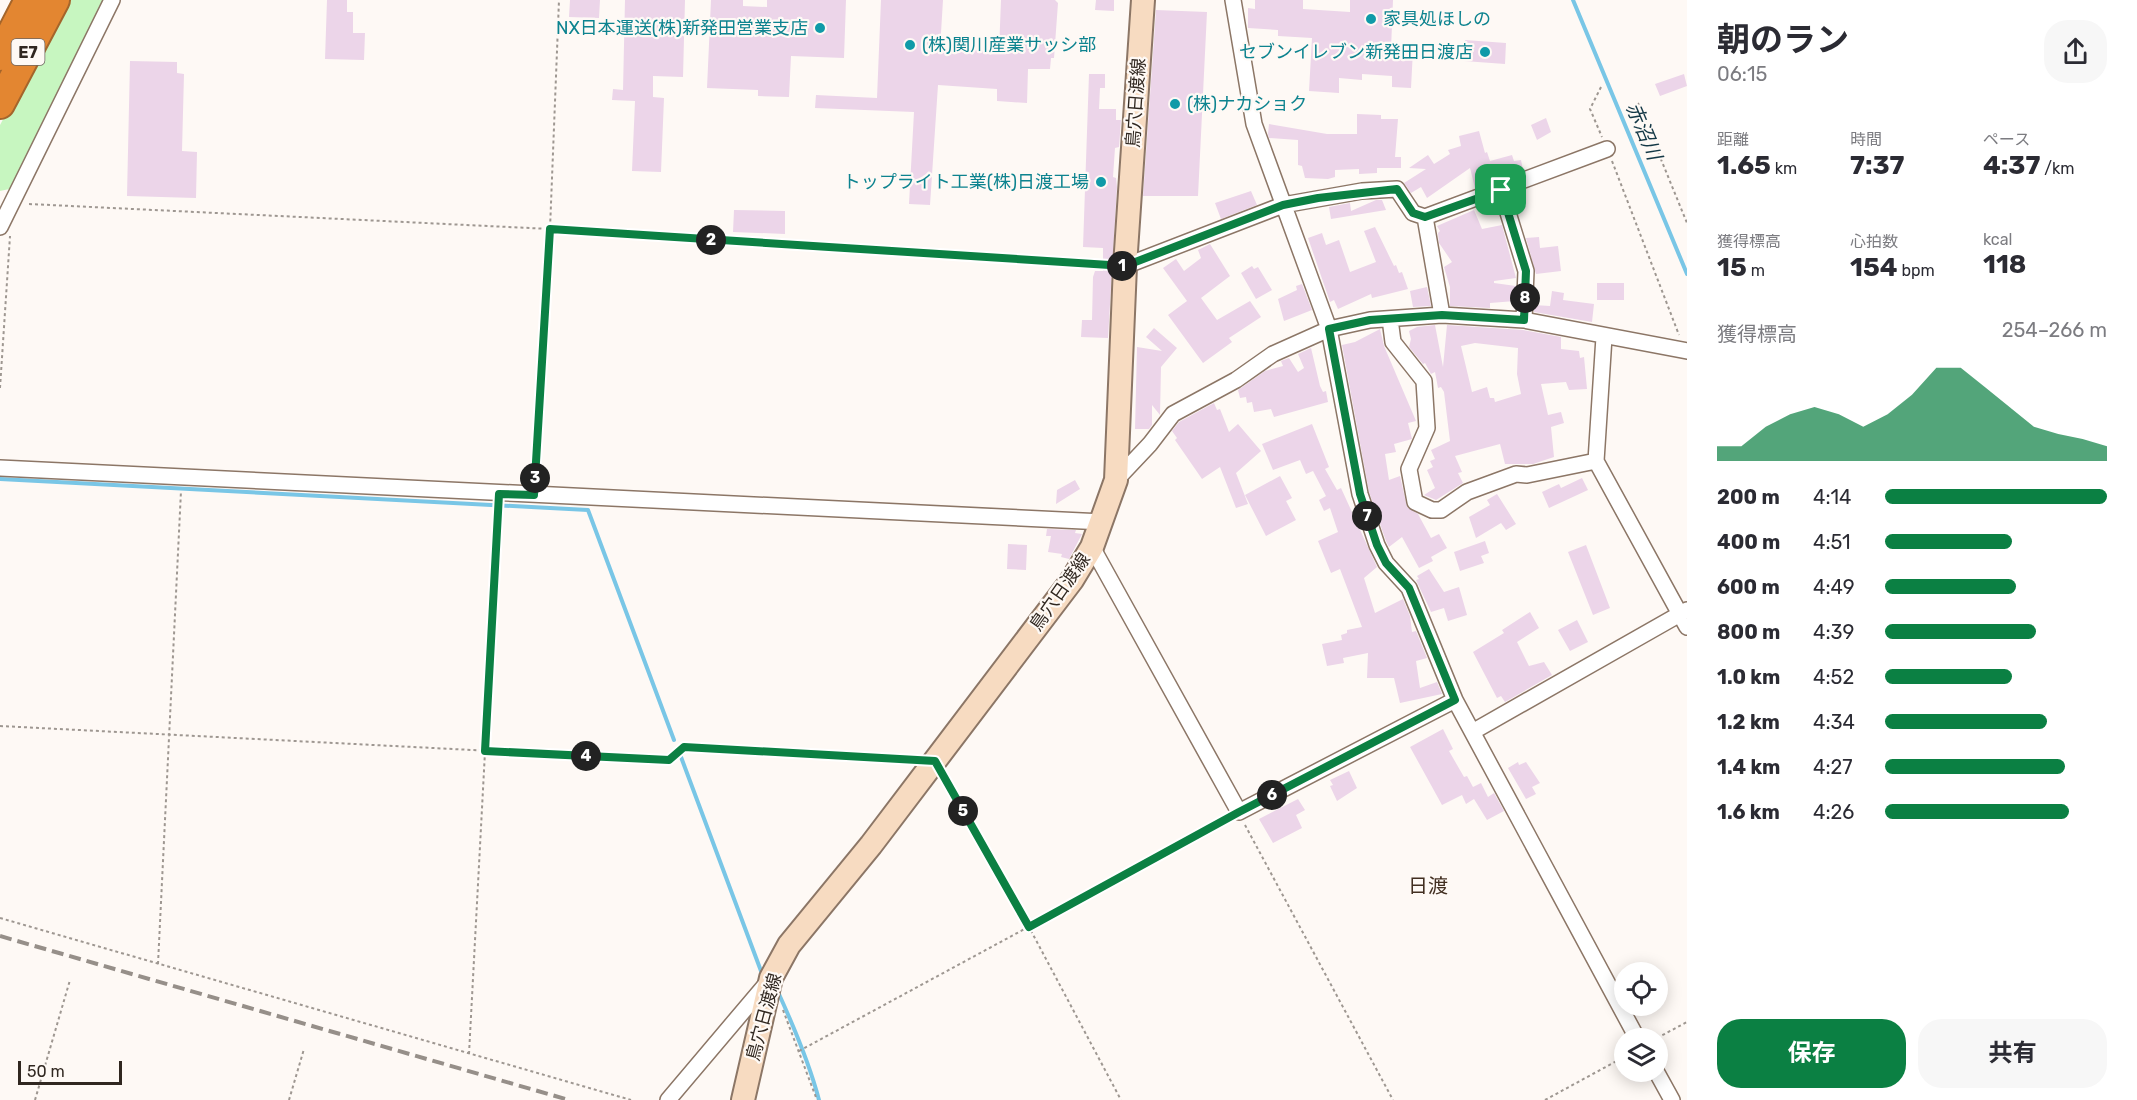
<!DOCTYPE html>
<html lang="ja">
<meta charset="utf-8">
<style>
body{margin:0;font-family:Rubik,"Noto Sans JP",sans-serif;background:#f7f7f7;color:#2b2b33;height:100vh;display:flex;flex-direction:column;font-size:22px;white-space:nowrap}
*{box-sizing:border-box;margin:0}
p{font-size:20px;color:#7c7c81}
.icon{flex:none;width:33px;height:33px;fill:none;stroke:currentColor;stroke-width:2;stroke-linecap:round;stroke-linejoin:round}
.map{position:relative;flex:1;overflow:hidden}
.panel{display:flex;flex-direction:column;background:#fff;width:450px}
.panel>*{flex:none}
.buttons{position:absolute;left:1614px;top:962px;display:grid;gap:12px}
.buttons a{display:grid;place-items:center;width:54px;height:54px;border-radius:50%;background:#fff;box-shadow:0 3px 15px #0003;font-size:30px}
.scale{position:absolute;left:18px;bottom:15px;width:104px;box-sizing:border-box;padding-left:6px;border:3px solid #302720;border-top:0;font-size:16px;line-height:21px;white-space:nowrap;color:#302720;-webkit-text-stroke:4px #fef9f5;paint-order:stroke}
.pin{position:absolute;display:grid;place-items:center;width:51px;height:51px;color:#fff;margin:-26px;border-radius:12px;box-shadow:0 3px 9px #0006}
.km{position:absolute;width:30px;height:30px;margin:-15px;border-radius:50%;background:#222;color:#fff;font-size:16px;line-height:30px;text-align:center}
.round{display:grid;place-items:center;flex:none;width:63px;height:63px;border-radius:24px;background:#f7f7f7}
.headline{display:flex;align-items:center;justify-content:space-between;height:102px;padding:0 30px}
h1{font-size:33px;font-weight:700;line-height:45px}
.stats{display:grid;grid-template-columns:repeat(3,1fr);gap:9px;height:102px;padding:6px 30px}
.stats div{display:grid;align-content:center}
.stats b{font-size:26px;font-weight:700}
.stats small{font-size:16px;font-weight:400}
.stats p{font-size:16px}
.chart{height:168px;padding:12px 30px}
.chart p{display:flex;justify-content:space-between}
.chart svg{width:100%;height:108px;margin-top:6px;fill:#0b8043;opacity:.7}
.action{display:flex;gap:12px;margin-top:auto;padding:12px 30px}
.action a{flex:1;height:69px;border-radius:24px;background:#0b8043;color:#fff;font-size:24px;font-weight:700;line-height:69px;text-align:center}
.action a+a{background:#f7f7f7;color:#2b2b33}
ul{padding:0 30px;list-style:none;font-size:20px}
li{display:grid;grid-template-columns:96px 72px 1fr;align-items:center;height:45px}
li i{height:15px;border-radius:8px;background:#0b8043}
main{display:flex;flex:1;min-height:0}
.map>svg:first-child{display:block}
.green{fill:#c7f6c0}
.lines{fill:none;stroke-linecap:round;stroke-linejoin:round}
.stream{stroke:#79c6e6;stroke-width:4}
.building{fill:#ecd5e9;fill-rule:evenodd}
.street-casing{stroke:#8c7666;stroke-width:18}
.secondary-casing{stroke:#8c7666;stroke-width:26}
.highway-casing{stroke:#a4652b;stroke-width:32}
.path{stroke:#9e9791;stroke-width:2;stroke-dasharray:3 3;stroke-linecap:butt}
.street{stroke:#fff;stroke-width:15}
.secondary{stroke:#f7dbc1;stroke-width:22}
.highway{stroke:#e38631;stroke-width:28}
.rail{stroke:#968f89;stroke-width:4;stroke-dasharray:12 6;stroke-linecap:butt}
.route-casing{stroke:#fff;stroke-width:12}
.route{stroke:#0b8043;stroke-width:8}
.culture-dot{fill:#0f9aa8;stroke:#fef9f5;stroke-width:2}
.labels{text-anchor:middle;stroke-width:4.5;stroke-linejoin:round;paint-order:stroke}
.shield{fill:#fef9f5;stroke:#6e6660;stroke-width:1.5}
.shield-label{font-size:16px;font-weight:bold;fill:#302720}
.culture-label{font-size:18px;fill:#0d838f;stroke:#fef9f5;text-anchor:start}
.street-label{font-size:18px;fill:#302720;stroke:#fef9f5}
.water-label{font-size:20px;font-style:italic;fill:#143846;stroke:#fef9f5}
.neighbourhood-label{font-size:20px;fill:#422f21;stroke:#fef9f5}
</style>
<main>
<div class="map">
<svg width="1687" height="1100" viewBox="0 0 1687 1100">
<rect width="100%" height="100%" fill="#fef9f5"/>
<path class="green" d="M67 0H105L14 188 0 191V125Z"/>
<g class="lines">
<path class="stream" d="M1573 0 1687 274
M0 479 588 510 674 740
M681 757 761 971 765 974
M778 992C794 1027 809 1062 819 1100"/>
</g>
<path class="building" d="M327 0H347V12H353V33H365L364 60 325 59Z
M570 0H600L599 18 569 17Z
M625 0H685L683 77 653 76V97L664 98 661 172 632 171 635 101 612 100 613 89 623 90Z
M711 0H743V6L767 7V0H846L844 58 791 56 789 97 758 96V90L707 88Z
M881 0H943L940 49 999 51 1001 0H1055L1058 3 1054 58H1051L1050 69H1028L1027 103 997 101V89L938 85 930 205 909 204 914 112 815 108 816 95 877 98Z
M1096 0H1114V11L1095 10Z
M1255 0H1303V9L1350 12V0H1393L1391 49 1413 50 1411 88 1392 87V76L1362 74V80L1339 78V93L1309 91 1312 38 1278 36V30L1248 28V8L1255 9Z
M1156 10 1207 12 1198 196H1143Z
M1465 40 1506 43 1505 64 1464 61Z
M130 61 177 62V73L184 74 182 151 197 152 196 198 127 196Z
M1089 74H1105V88H1100L1099 109H1116V120H1121L1119 147 1115 148 1113 177 1116 178 1117 187 1108 338 1081 337 1082 320H1092L1093 277 1095 271H1103V248L1083 247Z
M1684 74 1687 86 1660 96 1655 84Z
M1357 114 1381 115V119H1398L1395 157H1401V168H1377V173L1359 174V169L1335 170V177L1328 179 1305 178 1302 166 1298 165V140L1269 138 1268 134 1269 124 1327 134H1357Z
M1546 118 1551 132 1537 140 1531 125Z
M1479 131 1485 153 1487 152 1490 161 1512 155 1514 161 1521 160 1523 170 1475 188 1470 168 1427 198 1421 187 1411 193 1404 183 1426 169 1409 168 1428 155 1434 164 1450 154 1448 150 1461 146 1459 136Z
M1251 191 1257 205 1221 219 1215 203Z
M1376 200H1382L1386 210 1331 219 1329 207 1350 203 1351 211Z
M734 210 785 211V234L733 232Z
M1474 210 1482 229 1502 225 1516 278 1494 281V283L1516 286 1515 301 1490 303V308L1450 306V287L1444 267 1452 262 1439 243 1438 233 1440 231 1437 226Z
M1375 227 1394 266 1396 265 1399 273 1402 272 1408 289 1372 298 1371 294 1338 309 1334 300 1330 302 1308 238 1322 233 1326 245 1339 240 1350 272 1376 262 1364 231Z
M1539 237 1540 248 1558 246 1561 271 1536 274 1526 238Z
M1210 244 1230 276 1201 298 1217 320 1250 301 1261 317 1229 338 1232 342 1203 363 1168 315 1187 301 1163 268 1176 259 1184 271 1201 258 1198 250Z
M1252 266 1254 269 1258 267 1272 290 1256 299 1241 273Z
M1597 283H1624V300H1597Z
M1302 284 1312 310 1284 321 1278 299 1297 290 1296 286Z
M1427 287 1431 306 1413 307 1410 291Z
M1552 291 1564 293 1563 300 1594 304 1592 322 1534 312V305L1550 306Z
M1435 325 1443 367 1447 325 1523 330 1561 337V349L1579 351 1580 358 1584 357 1587 389 1569 390 1566 382 1541 384 1548 415 1561 412 1564 423 1551 427 1554 457 1533 464H1505L1500 444 1455 456 1462 472 1458 473 1463 483 1436 500 1424 495 1435 488 1427 470 1433 467 1430 461 1435 459 1431 450 1450 441 1444 392 1441 387 1438 388 1435 372 1431 374 1425 363 1423 364 1409 347 1411 339 1409 331 1417 327ZM1475 343 1518 348 1517 374 1521 394 1495 402 1494 398H1490L1487 387 1472 392 1461 346Z
M1154 328 1177 348 1161 367 1160 415 1152 405V425L1149 429H1135L1137 347 1162 351 1146 337Z
M1380 329 1384 346 1416 421 1408 423 1412 439 1394 444 1396 452 1385 454 1389 480 1400 476 1407 507 1418 514 1431 538 1439 534 1447 548 1431 557 1433 561 1419 568 1402 537 1389 547 1386 541 1369 492 1342 345 1355 342Z
M1311 348 1320 386 1323 392 1326 391 1328 402 1274 417 1271 409 1254 412 1252 402 1247 403 1246 397 1240 398 1238 390 1265 371 1283 366 1281 361 1289 358 1298 372 1304 368 1298 354Z
M1214 403 1217 410 1220 409 1229 432 1238 424 1261 451 1236 473 1248 504 1236 508 1220 467 1202 479 1175 440 1177 438 1172 431 1179 422Z
M1312 424 1329 467 1325 469 1337 490 1341 488 1377 567 1364 578 1375 613 1403 599 1410 616 1412 632 1416 631 1427 658 1416 661 1420 688 1437 682 1442 694 1400 703 1394 678H1367L1368 653 1343 658 1344 663 1327 666 1322 644 1342 640 1341 635 1347 633V630L1362 627 1340 569 1331 573 1318 541 1338 532 1330 508 1324 511 1319 500 1326 496 1313 471 1306 474 1300 460 1273 470 1262 444Z
M1280 476 1292 498 1286 501 1296 520 1266 536 1245 495Z
M1582 478 1588 490 1549 508 1542 492 1559 484 1561 488Z
M1075 480 1080 489 1056 504 1057 490Z
M1497 494 1516 524 1506 530 1501 523 1476 538 1469 517 1490 505 1487 500Z
M1047 529 1076 530 1075 533 1082 534 1069 559 1061 557 1062 554 1048 552 1051 536H1046Z
M1485 541 1489 553 1481 556 1484 563 1460 571 1454 552Z
M1008 544 1027 545 1026 570 1007 569Z
M1586 545 1610 608 1593 615 1568 552Z
M1429 569 1444 592 1459 587 1467 615 1448 621 1444 608 1431 612 1416 580 1419 579 1417 576Z
M1530 612 1539 628 1517 642 1529 666 1544 662 1552 675 1505 702 1501 696 1497 698 1473 652 1504 633 1502 630Z
M1577 620 1588 642 1570 651 1558 630Z
M1443 729 1453 749 1449 751 1464 777 1467 776 1473 787 1481 783 1488 797 1494 793 1504 811 1487 820 1474 799 1466 804 1462 795 1442 805 1410 747Z
M1518 762 1519 765 1526 762 1540 783 1532 787 1536 794 1526 799 1508 768Z
M1349 771 1357 788 1337 801 1330 786 1333 785 1330 780Z
M1298 799 1305 810 1296 815 1302 828 1273 843 1259 819Z"/>
<g class="lines">
<defs>
<path id="street" d="M1233 0 1254 124 1329 329 1360 494 1377 545 1386 563 1409 588 1455 700 1637 1038
M1501 190 1526 271 1524 320
M0 227 112 0
M1125 266 1283 205 1362 191 1397 189 1413 213 1425 217
M1442 315 1425 217 1607 149
M1390 319 1393 342 1424 381 1427 428 1409 469 1415 502 1432 510H1441L1467 492 1516 474 1527 475 1596 461
M1604 337 1596 461 1687 627
M0 468 1103 522
M1116 480 1150 444 1173 414 1236 380 1273 354 1329 329 1370 320 1442 315 1524 320 1687 351
M1092 547 1239 812 1455 700
M1474 731 1687 610
M1656 1071 1672 1100
M668 1100 767 983"/>
<path id="secondary" d="M743 1100 771 978 789 945 871 845 1072 580 1092 547 1116 480 1125 266 1143 0"/>
<path id="highway" d="M0 56 29 0
M0 104 55 0"/>
</defs>
<use href="#street" class="street-casing"/>
<use href="#secondary" class="secondary-casing"/>
<use href="#highway" class="highway-casing"/>
<path class="path" d="M1601 87 1590 109 1602 137
M1638 103 1687 223
M1612 161 1679 335
M29 204 550 229 1107 265
M0 388 10 236
M535 479 550 229 559 0
M0 726 669 760 684 747 914 758
M945 779 1029 927 1121 1100
M1245 825 1393 1100
M0 918 631 1100
M158 964 181 491
M783 1010 817 1100
M1657 1038 1687 1022
M799 1051 1228 819
M469 1054 498 506
M35 1100 70 980
M289 1100 304 1049
M1545 1100 1624 1057"/>
<use href="#street" class="street"/>
<use href="#secondary" class="secondary"/>
<use href="#highway" class="highway"/>
<path class="rail" d="M0 936 569 1100"/>
</g>
<g class="lines">
<defs>
<path id="route" d="M1397 189 1413 213 1425 217 1501 190 1526 271 1524 320 1442 315 1370 320 1329 329 1360 494 1377 545 1386 563 1409 588 1455 700 1239 812 1029 927 935 761 684 747 669 760 485 751 499 494 534 495 550 229 1125 266 1283 205 1318 198Z"/>
</defs>
<use href="#route" class="route-casing"/>
<use href="#route" class="route"/>
</g>
<g class="culture-dot">
<circle cx="1371" cy="19" r="6"/>
<circle cx="820" cy="28" r="6"/>
<circle cx="910" cy="45" r="6"/>
<circle cx="1485" cy="52" r="6"/>
<circle cx="1175" cy="104" r="6"/>
<circle cx="1101" cy="182" r="6"/>
</g>
<g class="labels">
<rect class="shield" x="11.5" y="39" width="33" height="26" rx="4.5"/>
<g class="shield-label">
<text x="28" y="58">E7</text>
</g>
<g class="culture-label">
<text x="1383" y="25">家具処ほしの</text>
<text x="808" y="34" text-anchor="end">NX日本運送(株)新発田営業支店</text>
<text x="922" y="51">(株)関川産業サッシ部</text>
<text x="1473" y="58" text-anchor="end">セブンイレブン新発田日渡店</text>
<text x="1187" y="110">(株)ナカショク</text>
<text x="1089" y="188" text-anchor="end">トップライト工業(株)日渡工場</text>
</g>
<g class="street-label">
<text transform="translate(1136 103) rotate(-86)" y="6">鳥穴日渡線</text>
<text transform="translate(1060 592) rotate(-55)" y="6">鳥穴日渡線</text>
<text transform="translate(764 1017) rotate(-75)" y="6">鳥穴日渡線</text>
</g>
<g class="water-label">
<text transform="translate(1644 131) rotate(67)" y="7">赤沼川</text>
</g>
<g class="neighbourhood-label">
<text x="1428" y="893">日渡</text>
</g>
</g>
</svg>
<div class="buttons">
<a><svg class="icon" aria-label="locate" viewBox="0 0 24 24"><circle cx="12" cy="12" r="6"/><path d="M12 2v4M12 18v4M2 12h4M18 12h4"/></svg></a>
<a><svg class="icon" aria-label="layers" viewBox="0 0 24 24"><path d="M12 4l9 5-9 5-9-5zM3 14l9 5 9-5"/></svg></a>
</div>
<div class="scale">50 m</div>
<div class="pin" style="left:1501px;top:190px;background:#1e9e55"><svg class="icon" aria-label="arrive" viewBox="0 0 24 24"><path d="M6 21V4h12l-3 4 3 4H6"/></svg></div>
<b class="km" style="left:1122px;top:266px">1</b>
<b class="km" style="left:711px;top:240px">2</b>
<b class="km" style="left:535px;top:478px">3</b>
<b class="km" style="left:586px;top:756px">4</b>
<b class="km" style="left:963px;top:811px">5</b>
<b class="km" style="left:1272px;top:795px">6</b>
<b class="km" style="left:1367px;top:516px">7</b>
<b class="km" style="left:1525px;top:298px">8</b>
</div>
<section class="panel">
<div class="headline"><div><h1>朝のラン</h1><p>06:15</p></div><a class="round"><svg class="icon" aria-label="share" viewBox="0 0 24 24"><path d="M12 15V3M7 8l5-5 5 5M5 13v7h14v-7"/></svg></a></div>
<div class="stats">
<div><p>距離</p><b>1.65<small> km</small></b></div>
<div><p>時間</p><b>7:37</b></div>
<div><p>ペース</p><b>4:37<small> /km</small></b></div>
</div>
<div class="stats">
<div><p>獲得標高</p><b>15<small> m</small></b></div>
<div><p>心拍数</p><b>154<small> bpm</small></b></div>
<div><p>kcal</p><b>118</b></div>
</div>
<div class="chart"><p><span>獲得標高</span>254–266 m</p>
<svg viewBox="0 0 160 44" preserveAspectRatio="none"><path d="M0 44V38L10 38L20 30L30 25L40 22L50 25L60 30L70 25L80 17L90 6L100 6L110 14L120 22L130 30L140 33L150 35L160 38V44z"/></svg>
</div>
<ul>
<li><b>200 m</b>4:14<i style="width:100%"></i></li>
<li><b>400 m</b>4:51<i style="width:57%"></i></li>
<li><b>600 m</b>4:49<i style="width:59%"></i></li>
<li><b>800 m</b>4:39<i style="width:68%"></i></li>
<li><b>1.0 km</b>4:52<i style="width:57%"></i></li>
<li><b>1.2 km</b>4:34<i style="width:73%"></i></li>
<li><b>1.4 km</b>4:27<i style="width:81%"></i></li>
<li><b>1.6 km</b>4:26<i style="width:83%"></i></li>
</ul>
<div class="action"><a>保存</a><a>共有</a></div>
</section>
</main>
